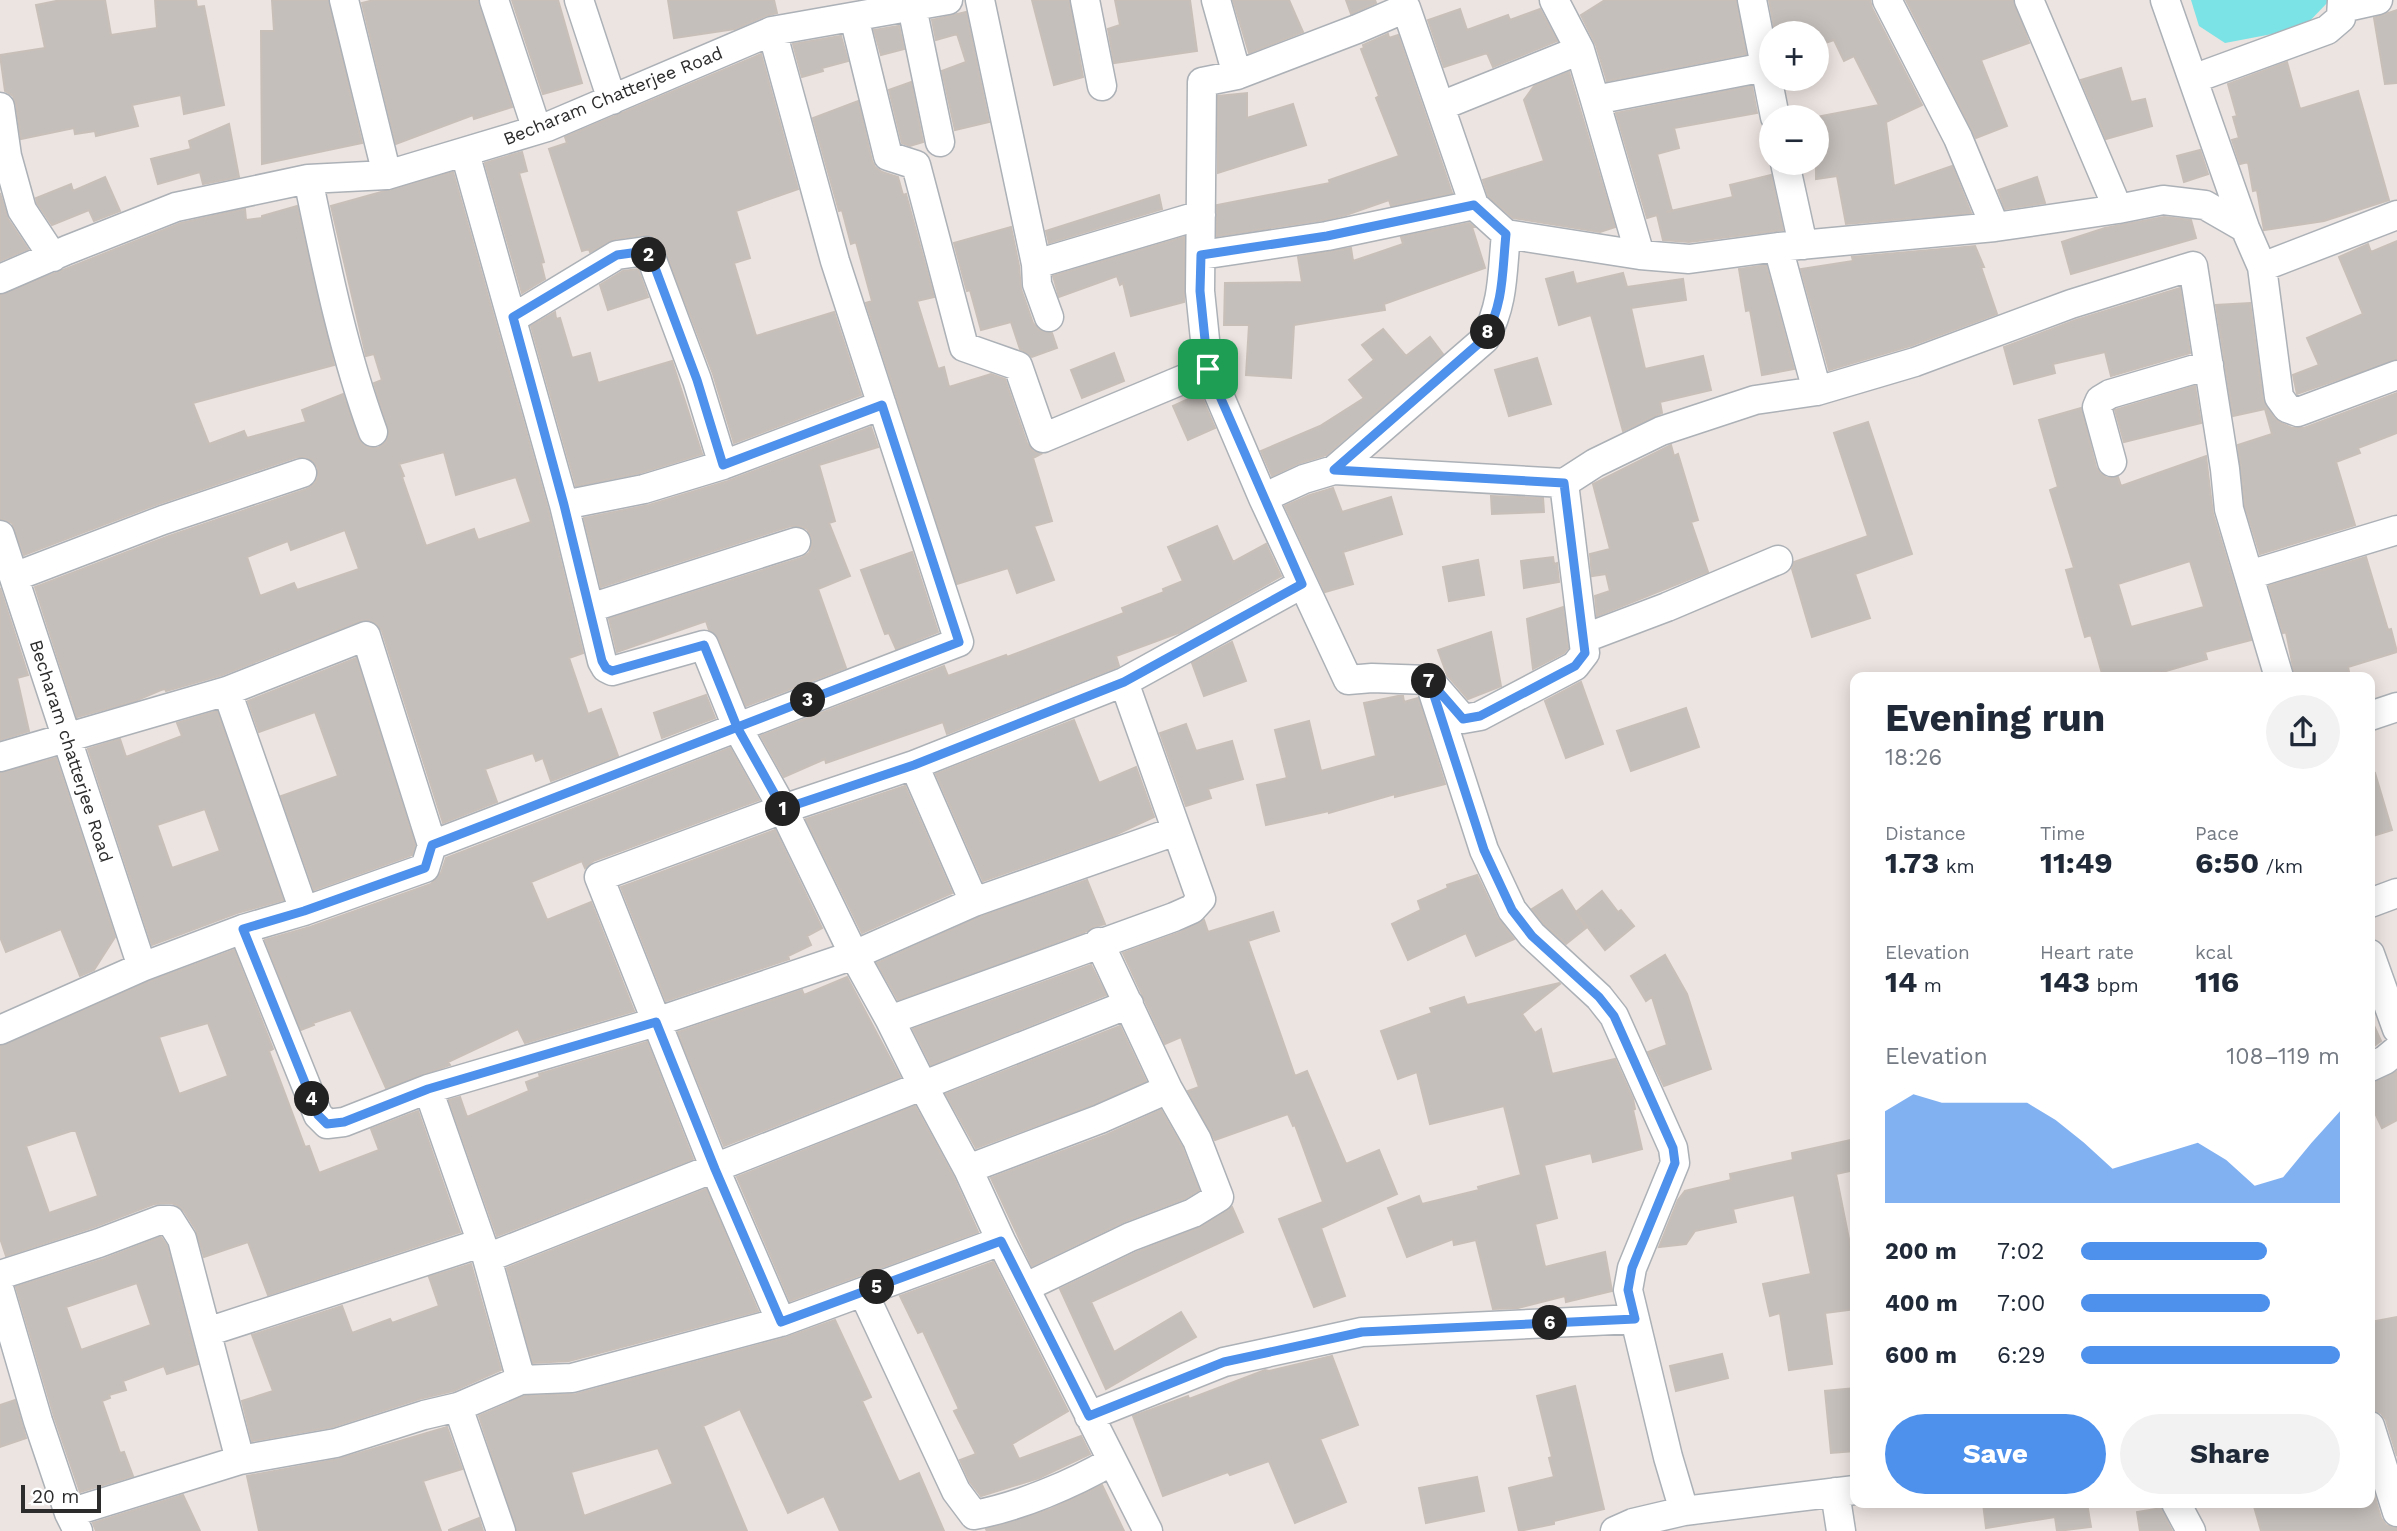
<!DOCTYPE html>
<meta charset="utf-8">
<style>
body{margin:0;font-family:"Work Sans",sans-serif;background:#f2f2f3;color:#1f2937;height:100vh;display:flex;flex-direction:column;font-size:26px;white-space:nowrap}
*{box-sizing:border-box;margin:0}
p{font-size:23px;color:#747a83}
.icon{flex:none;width:38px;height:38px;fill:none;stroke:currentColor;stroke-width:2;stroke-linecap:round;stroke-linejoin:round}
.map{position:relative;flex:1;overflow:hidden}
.details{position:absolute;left:1850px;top:672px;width:525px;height:836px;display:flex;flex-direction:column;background:#fff;border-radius:14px;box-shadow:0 4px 18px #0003}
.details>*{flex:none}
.buttons{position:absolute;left:1759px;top:21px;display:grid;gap:14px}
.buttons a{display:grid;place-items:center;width:70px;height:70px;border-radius:50%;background:#fff;box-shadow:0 4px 18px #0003;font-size:35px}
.scale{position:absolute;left:21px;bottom:18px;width:80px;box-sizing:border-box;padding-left:7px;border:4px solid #2c2c2c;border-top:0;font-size:19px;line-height:24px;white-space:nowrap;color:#2c2c2c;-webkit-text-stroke:5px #fff;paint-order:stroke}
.pin{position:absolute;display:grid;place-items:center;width:60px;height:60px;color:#fff;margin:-30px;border-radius:14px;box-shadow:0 4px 10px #0006}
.km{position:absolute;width:35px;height:35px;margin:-18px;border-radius:50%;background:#222;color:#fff;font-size:19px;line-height:35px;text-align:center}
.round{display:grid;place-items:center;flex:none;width:74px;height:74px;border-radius:37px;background:#f2f2f3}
.overview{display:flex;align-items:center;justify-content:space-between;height:119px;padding:0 35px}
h1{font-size:38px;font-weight:700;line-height:52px}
.stats{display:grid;grid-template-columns:repeat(3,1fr);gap:10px;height:119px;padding:7px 35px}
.stats div{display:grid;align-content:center}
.stats b{font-size:30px;font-weight:700}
.stats small{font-size:19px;font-weight:400}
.stats p{font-size:19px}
.chart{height:196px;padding:14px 35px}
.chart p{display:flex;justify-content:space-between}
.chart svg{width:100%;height:126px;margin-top:7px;fill:#4d91ec;opacity:.7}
.action{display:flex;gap:14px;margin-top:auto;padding:14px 35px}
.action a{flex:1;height:80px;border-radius:42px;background:#4d91ec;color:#fff;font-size:28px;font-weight:700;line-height:80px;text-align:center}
.action a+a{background:#f2f2f3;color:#1f2937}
ul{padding:0 35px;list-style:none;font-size:23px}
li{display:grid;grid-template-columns:112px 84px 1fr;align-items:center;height:52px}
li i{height:18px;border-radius:9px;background:#4d91ec}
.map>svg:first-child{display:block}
.water{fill:#7be3e5}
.building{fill:#c5bfbb;stroke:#c8bfb9;stroke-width:2;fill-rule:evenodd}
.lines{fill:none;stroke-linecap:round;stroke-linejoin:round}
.minor-casing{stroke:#acb1b7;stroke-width:31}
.minor{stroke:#fff;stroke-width:28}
.route-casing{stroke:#fff;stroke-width:14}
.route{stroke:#4d91ec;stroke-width:9}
.labels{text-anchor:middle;stroke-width:6;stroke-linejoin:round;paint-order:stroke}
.street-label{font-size:18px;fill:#2c2c2c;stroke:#fff}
</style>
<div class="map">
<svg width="2397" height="1531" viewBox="0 0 2397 1531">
<rect width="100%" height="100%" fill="#ece4e0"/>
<path class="water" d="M2191 0H2329V1L2303 28 2225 43 2199 26Z"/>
<path class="building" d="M61 0H105L111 35 157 28 155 0H196L197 7 204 6 224 105 184 114 181 95 132 105 138 126 96 136 95 131 75 134 74 128 21 139 16 104 13 96 5 91 0 55 45 48 36 5Z
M272 0H328L362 143 262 164 261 31H274Z
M374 0H478L512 107 474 119 473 115 396 144 362 3Z
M512 0H558L582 83 543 94Z
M668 0H774L777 13 765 16 735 29 674 38Z
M1032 0H1069L1083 77 1054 85Z
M1115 0H1190L1197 51 1114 63 1108 29 1120 25Z
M1233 0H1289L1303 32 1249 53Z
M1346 0H1375L1376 3 1351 14Z
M1605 0H1736L1746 54 1607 81 1596 45 1581 15Z
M1769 0H1870L1872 8 1922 105 1886 122 1894 186 1952 166 1971 213 1846 224 1837 176 1816 179V117L1879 105 1854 56 1844 61 1834 40 1816 46V33H1775Z
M1906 0H2013L2029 43 1981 60 2007 126 1976 138Z
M1460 9 1467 30 1508 15 1510 20 1540 9 1557 41 1493 67 1487 53 1444 67 1428 20Z
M2397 10V83L2385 84 2374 18Z
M966 12 989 122 955 130 942 71 966 62 957 34 936 40 932 20Z
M899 26 904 49 881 55 874 30Z
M1388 34 1389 38 1398 35 1452 193 1391 206 1389 200 1346 215 1324 220 1217 236V205L1330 183 1329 180 1399 156 1376 98 1379 96 1361 49 1364 48 1363 45Z
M841 36 848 61 822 68 823 71 802 77 793 44Z
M761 54 798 189 736 211 750 258 734 263 756 336 834 312 861 395 734 443 713 374 664 247 653 236 644 235 615 239 590 252 589 249 582 251 549 149 567 143 565 137Z
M2287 62 2300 109 2358 91 2389 200 2324 221 2264 230 2257 190 2253 191 2248 162 2240 164 2232 140 2239 138 2233 117 2237 116 2228 84Z
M2121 68 2131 102 2145 99 2152 126 2106 139 2081 80Z
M1569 72 1615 227 1600 232 1513 218 1488 196 1483 180 1544 161 1524 100 1534 86Z
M911 82 923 142 910 146 902 143 889 90Z
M1752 86 1757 113 1674 128 1679 148 1657 154 1672 211 1666 212 1733 197 1730 185 1771 175 1783 230 1689 242 1663 240 1657 215 1647 218 1616 113Z
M1247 93V118L1293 104 1306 145 1218 173V96Z
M858 101 872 161 875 167 882 172 898 177 903 195 906 194 934 297 917 301 938 369 944 367 949 387 991 374 1005 379 1027 443 1033 451 1041 454 1033 458 1052 521 1034 526 1054 580 1017 593 1008 568 957 584 866 303 872 301 856 242 851 244 842 210 839 211 813 118Z
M229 124 239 177 203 184 200 172 158 184 151 159 191 149 189 141Z
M2200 150 2208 174 2184 182 2177 156Z
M522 152 527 171 519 173 544 262 541 263 545 279 522 293 485 163Z
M453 172 548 509 583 653 569 658 588 714 601 709 618 756 551 781 543 758 536 761 533 753 485 769 497 802 443 823 382 631 376 623 368 620 360 621 222 675 166 691 165 689 161 690 135 701 77 717 35 587 169 536 307 489 315 483 318 477V468L312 460 305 457H297L158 504 24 555 12 523 0 519V295L181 223 245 209 246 220 262 218V216L297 206 334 365 193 403 209 444 244 431 247 438 306 422 302 410 343 394 358 438 363 445 371 448H378L385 443 389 434 374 383 382 380 374 354 366 356 331 206ZM444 452 456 495 516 477 531 522 478 540 474 529 426 546 402 477 404 476 399 464ZM345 530 359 569 297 590 294 583 260 596 247 557 288 541 291 550Z
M105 177 120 211 94 221 89 210 52 225 37 203 36 198 71 184 73 191Z
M2037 177 2045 203 2005 209 1998 190Z
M0 193 8 219 28 249 0 261Z
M1159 195 1162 209 1049 243 1046 231Z
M2164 217 2191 220 2196 238 2071 274 2062 242 2105 228Z
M1469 223 1474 227H1472L1485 268 1384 304 1385 310 1294 325 1291 378 1246 375 1249 325H1224L1225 283 1302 282 1298 257 1351 248 1353 261 1403 244 1401 237Z
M1011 227 1019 266 1021 289 1033 323 1039 330 1052 333 1057 348 1032 357 1020 349 1011 322 981 330 970 290 967 291 966 288 954 243Z
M1184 237V302L1131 316 1123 283 1120 285 1117 276 1059 297 1053 276Z
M2397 241V359L2297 394 2293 375 2319 365 2307 338 2363 314 2339 257 2368 244 2371 252Z
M1975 246 1984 267H1981L1997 314 1910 346 1829 370 1801 269 1853 261 1852 257Z
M1766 265 1794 369 1762 375 1750 310 1746 311 1739 269Z
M638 269 648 297 608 310 600 285 623 271Z
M1573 272 1576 284 1623 273 1627 287 1683 279 1686 300 1631 308 1645 369 1703 356 1711 390 1660 402 1662 413 1623 431 1591 315 1559 325 1546 279Z
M2180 288 2190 353 2111 376 2105 352 2053 364 2055 373 2014 384 2004 347 2076 320Z
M2250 303 2263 400 2274 418 2281 423 2292 428H2304L2397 393V433L2358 448 2360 453 2336 462 2355 525 2260 554 2245 506 2238 445 2272 434 2265 409 2233 416 2216 305Z
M555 312 556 319 560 318 572 358 590 353 598 383 672 361 702 454 640 473 576 486 531 326Z
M1383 329 1406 356 1430 337 1443 354 1326 455 1297 464 1272 476 1261 451 1320 426 1364 398 1349 380 1374 360 1362 345Z
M1114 353 1124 381 1082 398 1071 370Z
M1537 358 1551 404 1509 416 1495 370Z
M2195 386 2201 423 2124 442 2115 410Z
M1197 395H1201L1215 428 1188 440 1173 406Z
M2081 408 2096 467 2100 473 2107 478 2118 477 2121 486 2206 456 2213 514 2251 640 2205 652 2207 659 2159 673 2158 671 2135 677H2103L2091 635 2085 637 2066 570 2074 568 2050 490 2058 487 2039 420ZM2190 561 2204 607 2131 627 2118 584Z
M1868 422 1912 554 1855 574 1870 618 1812 637 1792 569 1794 562 1868 536 1834 433Z
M871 427 878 447 819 465 835 521 829 523 850 576 818 589 846 668 746 706 719 639 709 630 706 621 617 652 609 619 801 558 809 553 812 546V538L807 529 799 526H791L601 587 584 518 649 505 728 481Z
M1671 445 1674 456 1678 454 1698 520 1691 522 1708 572 1597 616 1595 596 1610 591 1606 574 1592 576 1590 554 1610 549 1593 484Z
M1333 488 1342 512 1391 497 1402 534 1343 552 1353 584 1325 592 1285 506 1310 495Z
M1491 496 1543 498 1544 512 1492 514Z
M1217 526 1233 562 1266 544 1281 576 1181 632 1116 656 1119 666 1117 667 947 734 943 722 826 763 825 759 784 777 761 736 944 666 948 676 1006 655 1007 657 1124 613 1122 608 1164 592 1163 589 1183 581 1168 547Z
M912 552 938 632 896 649 889 633 885 634 861 570Z
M1553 557 1554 564 1557 563 1559 582 1524 588 1521 561Z
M2366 557 2388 630 2391 629 2397 652 2348 667 2350 677H2295L2286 632 2283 633 2269 586Z
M1478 560 1484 595 1449 601 1443 567Z
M0 588 28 675 17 678 29 731 0 740Z
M1563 607 1568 648 1564 653 1533 669 1527 619Z
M1491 632 1501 686 1468 699 1447 675 1438 650Z
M1232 642 1246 681 1204 696 1192 663Z
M356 658 415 845 412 855 314 890 281 796 338 776 315 712 259 732 248 701Z
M1581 682 1603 744 1566 758 1545 701Z
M706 695 715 718 662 738 654 713Z
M1398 696H1403L1404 702 1418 698 1445 784 1395 797V794L1329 813V811L1266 825 1257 785 1287 778 1275 730 1309 721 1321 771 1376 756 1364 703Z
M1686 708 1699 747 1631 771 1617 731Z
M217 711 283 900 237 913 152 945 88 749 120 739 126 757 182 736 177 723ZM205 809 220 851 172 868 157 825Z
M1074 720 1099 783 1136 767 1154 817 1115 835 983 881 936 774Z
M1186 724 1196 751 1232 741 1243 779 1208 789 1211 798 1186 806 1160 733Z
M730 748 759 800 593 861 585 868 582 861 531 882 547 920 591 902 634 1011 525 1043 518 1029 448 1062 450 1065 386 1088 351 1010 313 1023 314 1025 301 1030 265 940 310 927 431 884 441 873 446 858Z
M56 758 115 937 94 970 80 976 61 929 6 952 0 937V773Z
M2375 773 2392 830 2370 837V774Z
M905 786 952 893 862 933 806 819Z
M775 830 822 928 807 936 811 945 788 956 789 959 666 1001 621 887Z
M1477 875 1497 917 1514 939 1476 956 1466 933 1408 960 1392 924 1421 910 1418 901 1448 888 1447 885Z
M1087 880 1105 924 1093 927 1087 931 898 1000 877 963 980 917Z
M1562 890 1586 928 1566 944 1544 924 1532 909Z
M1602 891 1618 912 1621 910 1634 926 1605 950 1576 912Z
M1273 912 1279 931 1248 941 1295 1076 1307 1071 1346 1164 1379 1150 1397 1194 1321 1228 1345 1296 1314 1307 1279 1219 1323 1202 1295 1125 1293 1126 1288 1114 1215 1140 1188 1091 1199 1087 1181 1037 1165 1044 1123 953 1181 932 1204 920 1208 932Z
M234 950 273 1049 269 1051 305 1147 309 1146 319 1173 379 1150 371 1129 418 1111 460 1232 268 1295 248 1242 204 1257 196 1230 184 1211 177 1205 171 1203 154 1204 94 1227 6 1256 0 1238V1046L148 982ZM208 1023 228 1076 179 1094 159 1037ZM71 1131H76L98 1196 49 1213 26 1146Z
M1665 955 1687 994 1711 1069 1664 1086 1648 1052 1667 1045 1652 997 1646 1001 1631 976Z
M1091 965 1106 995 931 1065 913 1029Z
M847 977 900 1077 724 1146 678 1032 802 990 804 995Z
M1559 983 1560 984 1522 1014 1535 1033 1541 1029 1552 1074 1615 1059 1633 1099 1635 1109 1633 1110 1642 1149 1593 1162 1591 1153 1544 1165 1557 1218 1535 1224 1545 1267 1605 1252 1612 1291 1566 1302 1565 1296 1518 1308 1493 1309 1476 1240 1454 1245 1453 1239 1407 1257 1388 1208 1419 1196 1422 1204 1479 1190 1478 1187 1521 1175 1504 1106 1430 1124 1417 1072 1398 1079 1381 1031 1432 1013 1430 1008 1464 997 1467 1005Z
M2370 1017 2381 1041 2370 1049Z
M1120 1026 1146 1081 1094 1104 976 1148 946 1094Z
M647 1042 693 1159 497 1236 449 1100 460 1097 467 1117 529 1091 526 1082 540 1077 539 1074Z
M2396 1072 2397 1120 2382 1128 2370 1102V1083Z
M915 1106 953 1176 978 1232 790 1301 737 1177Z
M1161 1110 1182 1147 1199 1190 1186 1198 1123 1222 1032 1266 991 1178 1106 1135Z
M1855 1139V1170L1836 1174 1855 1269V1309L1825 1313 1832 1364 1789 1370 1780 1313 1770 1316 1763 1284 1811 1274 1794 1195 1733 1209 1736 1222 1695 1231 1686 1244 1659 1247 1678 1200 1685 1191 1731 1180 1730 1174 1793 1160 1792 1153Z
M706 1189 758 1311 569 1361 533 1363 507 1268Z
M1232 1207 1243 1232 1091 1302 1114 1352 1181 1312 1196 1337 1106 1389 1060 1289 1137 1252 1199 1228Z
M161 1237 167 1246 198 1364 167 1374 164 1366 123 1381 126 1390 109 1395 110 1398 102 1401 120 1453 124 1452 133 1476 80 1492 54 1416 16 1287 104 1259ZM137 1283 151 1325 81 1350 66 1307Z
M993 1262 1068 1411 1012 1444 1019 1459 1081 1436 1090 1454 1039 1478 981 1496 970 1482 960 1460 976 1454 954 1411 959 1409 923 1331 918 1333 900 1296Z
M471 1264 501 1370 453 1391 419 1399 332 1427 252 1441 242 1401 273 1391 252 1335 342 1306 352 1333 390 1319 392 1323 439 1306 429 1277Z
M2397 1317V1456L2386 1420 2381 1413 2370 1410V1322Z
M835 1320 871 1397 862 1401 899 1482 919 1473 944 1531H840L824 1496 788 1513 740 1409 703 1426 747 1531H517L479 1416 525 1396 576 1394 785 1338ZM658 1448 673 1484 584 1516 571 1472Z
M1722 1354 1728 1378 1676 1391 1670 1366Z
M1332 1356 1358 1425 1320 1439 1346 1502 1295 1523 1269 1461 1230 1475 1228 1472 1163 1496 1133 1416 1188 1396 1189 1399 1265 1370 1269 1371Z
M1575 1386 1604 1509 1554 1521V1524L1519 1531 1509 1488 1554 1477 1549 1458 1552 1457 1537 1396Z
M1855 1388V1451L1831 1453 1825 1391Z
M15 1400 26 1438 0 1447V1405Z
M447 1427 462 1469 423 1481 441 1531H259L247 1476 339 1459Z
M1477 1477 1484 1511 1426 1523 1419 1488Z
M2370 1480 2381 1518 2386 1525 2397 1528V1531H2261L2253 1503H2370Z
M1102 1485 1124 1531H987L986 1529 1051 1509Z
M183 1495 200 1531H96L94 1526 93 1523Z
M1983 1503H2087L2091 1527 2057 1531 2055 1517 1986 1528Z
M2161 1508 2172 1531H2140L2137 1512Z
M479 1518 483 1531H449V1530Z"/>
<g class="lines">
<defs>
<path id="minor" d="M344 0 387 175
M494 0 537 130
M579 0 612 100
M980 0 1036 264 1037 284 1049 317
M1085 0 1102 86
M1216 0 1237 75 1357 29 1406 8 1474 205 1506 234 1640 255 1689 259 1778 247 1995 227 2118 209 2163 200 2205 205 2245 228 2262 267 2397 215
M1554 0 1580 50
M1752 0 1775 117
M1887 0 1958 138 1995 227
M2029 0 2118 209
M2165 0 2245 228
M912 7 940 142
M2342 8 2378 0
M854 17 888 156 916 165 964 347 1018 366 1043 438 1208 369
M1237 75 1202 82 1200 291 1208 369 1263 498 1304 479 1334 470 1564 483 1595 463 1661 431 1755 400 1817 391
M2193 79 2327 30 2341 18 2342 0
M1595 100 1640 255
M1441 106 1580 50 1595 100 1765 67
M0 107 7 156 22 210 53 257
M465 153 564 505 602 661 606 668 612 671 704 645 737 727 783 809 854 955 890 1020 923 1086 968 1169 1001 1241 1148 1531
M1785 163 1803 245
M308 179C326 265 343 350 373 432
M1778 247 1817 391 1915 362 2071 304 2193 266 2225 469 2229 509 2279 677
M1201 255 1327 236 1474 205
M1036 264 1201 215
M2262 267 2279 397 2287 408 2298 412 2397 375
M0 279 67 250 176 207 308 179 387 175 547 127 772 31 948 0
M513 318 617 255 646 251 651 257 697 380 723 465
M2112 462 2097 407 2100 400 2110 394 2209 365
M1334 470 1485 339C1504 302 1502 274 1506 234
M1263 498 1348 680 1372 678 1429 680 1463 719 1480 716 1575 666 1585 653 1564 483
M564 505 644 489 723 465 882 405
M0 535 142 967
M2249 575 2397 530
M14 577 163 520 302 473
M590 608 796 542
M1585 638 1667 607 1778 560
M1429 680 1484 850 1512 910 1532 935 1599 997 1614 1016 1673 1148 1675 1163 1632 1268 1628 1290 1668 1457 1684 1511
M1124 682 1302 584
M227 691 304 911
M2370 716 2397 707
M0 757 227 691 366 636 432 845
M914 765 974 902
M2370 903 2397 893
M243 929 318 1115 327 1124 344 1122 428 1089 656 1022 854 955 974 902 1176 831
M1099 942 1168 1089
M2370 954 2397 1029
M0 1030 142 967 243 929 304 911 425 868 432 845 959 642 835 261 772 31
M2370 1067 2385 1060 2397 1050
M428 1089 487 1258 521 1380
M968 1169 1100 1119 1168 1089 1197 1140 1219 1197 1193 1213 1130 1237 1026 1287
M487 1258 1129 1004
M0 1275 99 1243 160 1220H170L182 1239 240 1460
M0 1291 38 1421 69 1513 78 1531
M863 1292 956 1491 974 1515C1018 1507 1073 1484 1112 1461
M781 1322 715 1169 599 877 783 809 914 765 1124 682 1201 899 1192 909 1174 917 890 1020
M207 1332 481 1243
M458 1407 501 1531
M1089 1416 1224 1362 1362 1332 1635 1319
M2370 1426 2397 1512
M1835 1492 1841 1531
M2176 1503 2191 1531
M69 1513 240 1460 336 1443 424 1415 458 1407 521 1380 572 1378 781 1322 1001 1241
M1615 1531 1633 1523 1684 1511 1855 1490"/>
</defs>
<use href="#minor" class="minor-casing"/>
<use href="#minor" class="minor"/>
</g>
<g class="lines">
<defs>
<path id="route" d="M1208 369 1302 584 1124 682 914 765 783 809 737 727 704 645 612 671 606 668 602 661 564 505 513 317 617 255 646 251 651 257 697 380 723 465 882 405 959 642C783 709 607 778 432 845L425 868 304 911 243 929 318 1115 327 1124 344 1122 428 1089 656 1022 715 1169 781 1322 1001 1241 1089 1416 1224 1362 1362 1332 1635 1319 1628 1290 1632 1268 1675 1163 1673 1148 1614 1016 1599 997 1532 936 1512 910 1484 850 1429 680 1463 719 1480 716 1575 666 1585 653 1564 483 1334 470 1485 338C1504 302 1502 274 1506 234L1474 205 1327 236 1201 255 1200 291 1208 369"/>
</defs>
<use href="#route" class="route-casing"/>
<use href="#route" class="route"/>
</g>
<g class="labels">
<g class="street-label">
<text transform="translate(613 96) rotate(-22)" y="6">Becharam Chatterjee Road</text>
<text transform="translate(71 751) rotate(72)" y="6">Becharam chatterjee Road</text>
</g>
</g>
</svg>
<div class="buttons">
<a>+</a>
<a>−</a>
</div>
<div class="scale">20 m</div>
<div class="pin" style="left:1208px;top:369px;background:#1e9e55"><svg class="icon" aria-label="arrive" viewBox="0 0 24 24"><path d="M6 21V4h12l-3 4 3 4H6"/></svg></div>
<b class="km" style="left:783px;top:809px">1</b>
<b class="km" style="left:649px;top:255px">2</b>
<b class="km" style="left:808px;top:700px">3</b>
<b class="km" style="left:312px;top:1099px">4</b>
<b class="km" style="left:877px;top:1287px">5</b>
<b class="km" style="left:1550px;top:1323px">6</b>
<b class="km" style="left:1429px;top:681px">7</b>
<b class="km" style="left:1488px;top:332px">8</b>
<section class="details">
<div class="overview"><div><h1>Evening run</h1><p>18:26</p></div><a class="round"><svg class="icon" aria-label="share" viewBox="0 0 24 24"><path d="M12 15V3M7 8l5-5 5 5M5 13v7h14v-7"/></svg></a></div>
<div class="stats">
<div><p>Distance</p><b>1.73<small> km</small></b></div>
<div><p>Time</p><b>11:49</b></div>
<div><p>Pace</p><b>6:50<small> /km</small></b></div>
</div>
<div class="stats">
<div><p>Elevation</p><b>14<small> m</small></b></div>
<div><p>Heart rate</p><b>143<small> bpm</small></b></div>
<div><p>kcal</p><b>116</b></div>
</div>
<div class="chart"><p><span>Elevation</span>108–119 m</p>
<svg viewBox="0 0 160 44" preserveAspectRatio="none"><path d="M0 44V12L10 6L20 9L30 9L40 9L50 9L60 15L70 23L80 32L90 29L100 26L110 23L120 29L130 38L140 35L150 23L160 12V44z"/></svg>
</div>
<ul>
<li><b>200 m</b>7:02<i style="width:72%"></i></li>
<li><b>400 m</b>7:00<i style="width:73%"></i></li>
<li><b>600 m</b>6:29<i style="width:100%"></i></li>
</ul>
<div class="action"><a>Save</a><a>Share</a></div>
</section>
</div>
